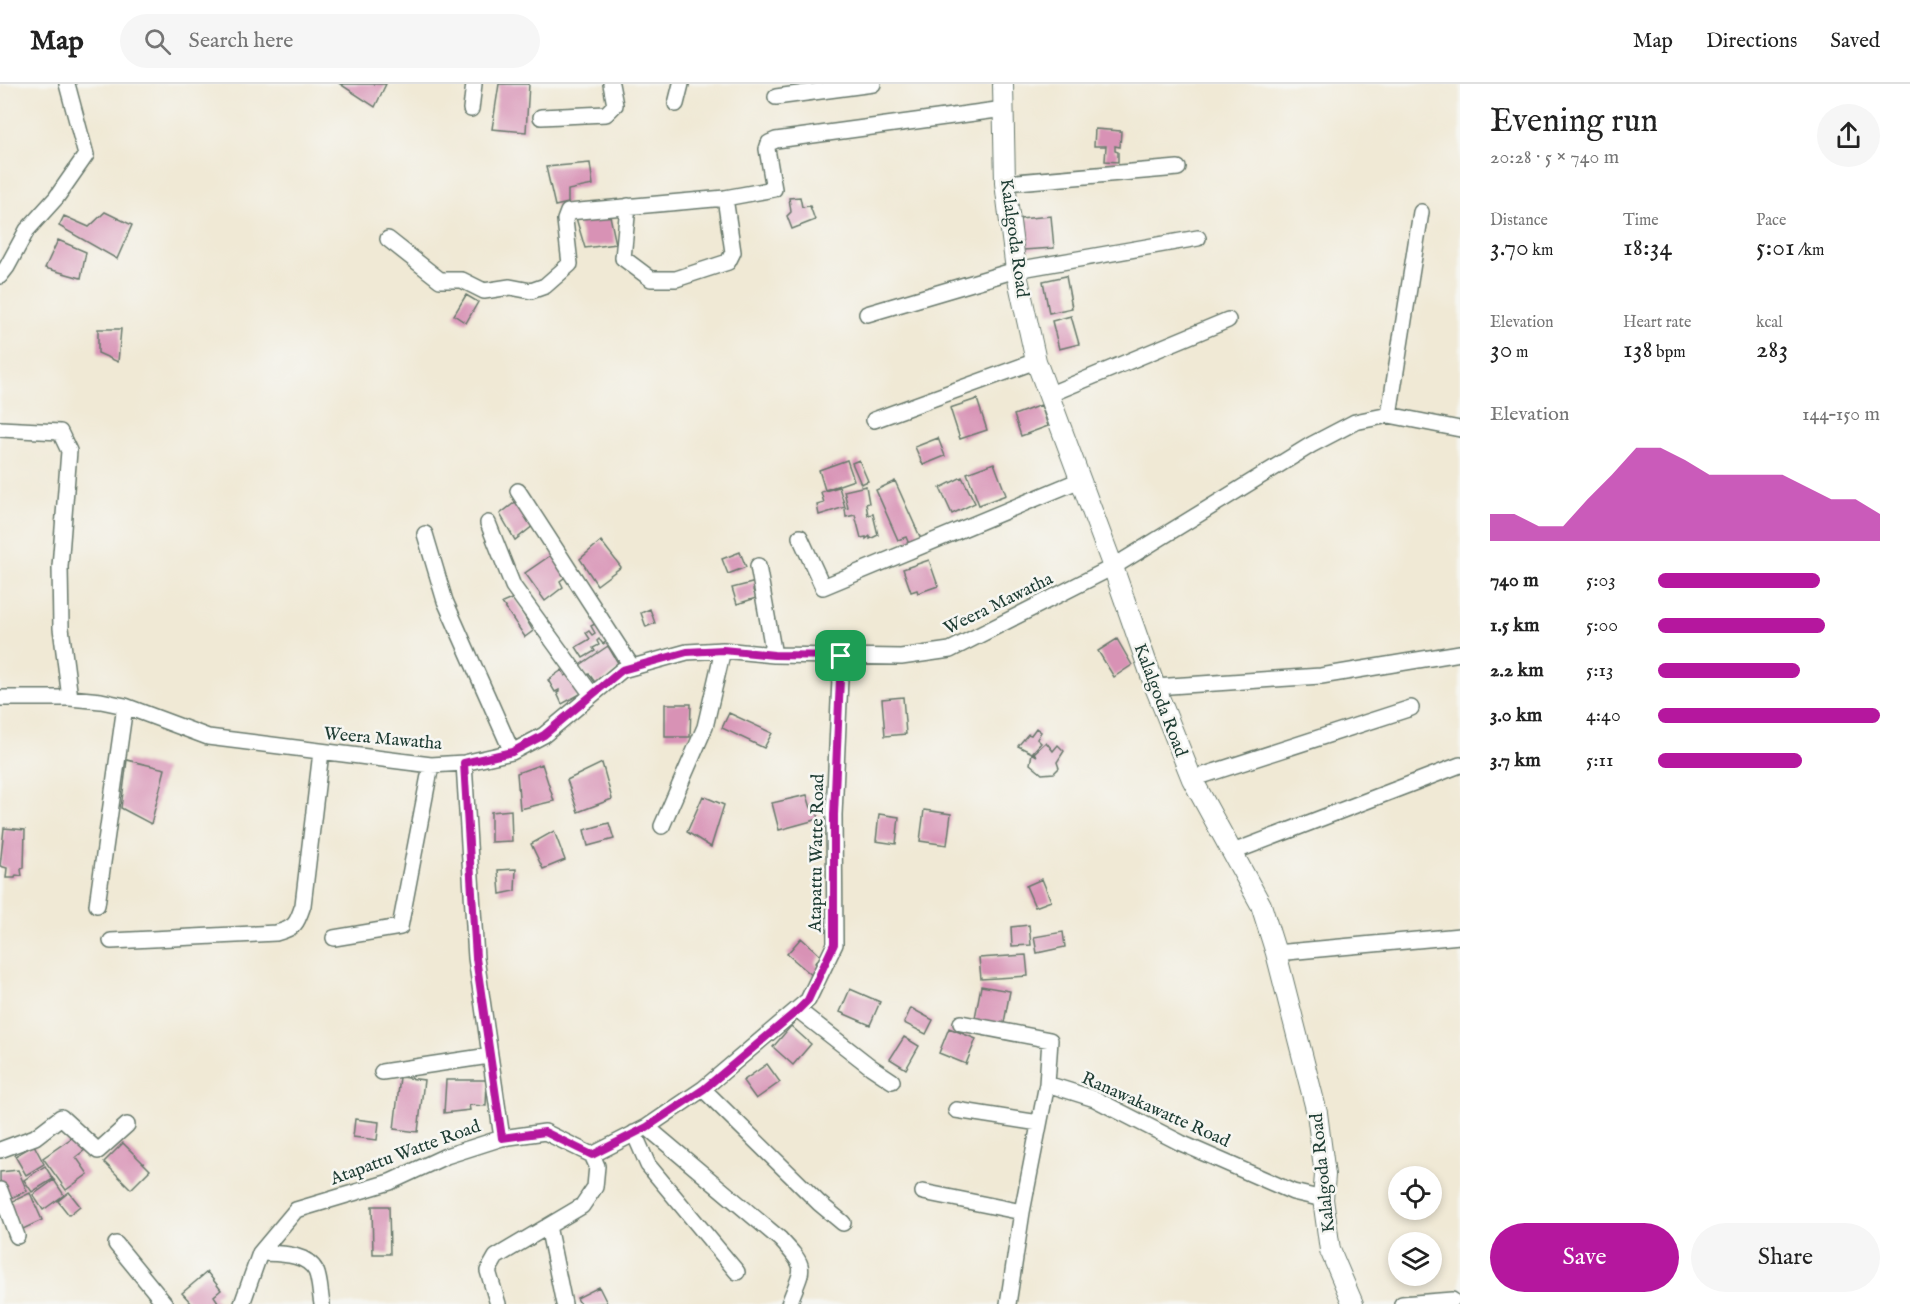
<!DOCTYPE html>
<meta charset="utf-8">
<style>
body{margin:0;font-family:"IM FELL English",serif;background:#f6f6f6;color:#222;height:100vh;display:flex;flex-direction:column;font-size:22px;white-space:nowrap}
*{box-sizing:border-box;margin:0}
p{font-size:20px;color:#767676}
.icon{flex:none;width:33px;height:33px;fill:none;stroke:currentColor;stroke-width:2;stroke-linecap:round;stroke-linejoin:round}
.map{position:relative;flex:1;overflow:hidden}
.drawer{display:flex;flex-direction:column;background:#fff;width:450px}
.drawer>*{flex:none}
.controls{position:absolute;left:1388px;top:1082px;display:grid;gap:12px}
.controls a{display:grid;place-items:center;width:54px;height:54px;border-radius:50%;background:#fff;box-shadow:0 3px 9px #0003;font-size:30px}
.pin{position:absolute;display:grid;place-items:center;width:51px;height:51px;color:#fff;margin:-26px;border-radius:12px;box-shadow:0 3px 9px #0006}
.round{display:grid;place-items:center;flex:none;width:63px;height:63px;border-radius:32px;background:#f6f6f6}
.head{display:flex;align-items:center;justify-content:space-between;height:102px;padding:0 30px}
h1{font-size:33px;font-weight:600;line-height:45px}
.metrics{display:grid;grid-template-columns:repeat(3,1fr);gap:9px;height:102px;padding:6px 30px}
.metrics div{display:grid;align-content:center}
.metrics b{font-size:26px;font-weight:600}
.metrics small{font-size:16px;font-weight:400}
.metrics p{font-size:16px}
.chart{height:168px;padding:12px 30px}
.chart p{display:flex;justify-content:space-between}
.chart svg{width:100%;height:108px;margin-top:6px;fill:#b5179e;opacity:.7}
.button{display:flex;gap:12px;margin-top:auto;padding:12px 30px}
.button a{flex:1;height:69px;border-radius:36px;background:#b5179e;color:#fff;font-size:24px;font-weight:600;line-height:69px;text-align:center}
.button a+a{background:#f6f6f6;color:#222}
ul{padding:0 30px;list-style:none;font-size:20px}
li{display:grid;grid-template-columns:96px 72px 1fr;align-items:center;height:45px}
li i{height:15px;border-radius:8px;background:#b5179e}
header{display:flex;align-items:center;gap:36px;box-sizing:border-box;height:84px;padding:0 30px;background:#fff;border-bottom:2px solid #e0e0e0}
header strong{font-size:28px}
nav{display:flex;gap:33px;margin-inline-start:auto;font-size:21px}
.search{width:420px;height:54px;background:#f6f6f6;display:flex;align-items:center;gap:15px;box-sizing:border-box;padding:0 21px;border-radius:33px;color:#767676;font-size:22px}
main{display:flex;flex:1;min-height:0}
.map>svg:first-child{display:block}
.building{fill:#d892b5}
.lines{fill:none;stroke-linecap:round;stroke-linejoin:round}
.minor-casing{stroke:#68796c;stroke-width:18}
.tertiary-casing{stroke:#68796c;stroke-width:22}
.minor{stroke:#fff;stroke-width:15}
.tertiary{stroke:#fff;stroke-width:20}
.route-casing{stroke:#fff;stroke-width:12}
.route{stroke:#b5179e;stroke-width:8}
.labels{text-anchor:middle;stroke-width:5;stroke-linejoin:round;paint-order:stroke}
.street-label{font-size:18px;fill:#1f3d34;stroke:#f6f6f2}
</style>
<header>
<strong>Map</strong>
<div class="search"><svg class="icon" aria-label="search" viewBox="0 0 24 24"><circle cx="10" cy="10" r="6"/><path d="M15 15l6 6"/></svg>Search here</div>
<nav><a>Map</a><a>Directions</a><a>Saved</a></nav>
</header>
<main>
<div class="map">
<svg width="1460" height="1220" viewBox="0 0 1460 1220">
<rect width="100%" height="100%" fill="#f6f6f2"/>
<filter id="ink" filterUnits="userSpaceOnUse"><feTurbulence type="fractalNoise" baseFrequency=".0167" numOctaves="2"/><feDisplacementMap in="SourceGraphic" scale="12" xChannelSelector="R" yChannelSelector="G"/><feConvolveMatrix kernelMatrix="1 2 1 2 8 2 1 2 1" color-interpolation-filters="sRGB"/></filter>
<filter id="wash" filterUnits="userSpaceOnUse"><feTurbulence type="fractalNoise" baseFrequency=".008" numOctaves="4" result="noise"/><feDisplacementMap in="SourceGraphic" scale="24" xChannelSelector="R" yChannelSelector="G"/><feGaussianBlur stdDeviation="1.35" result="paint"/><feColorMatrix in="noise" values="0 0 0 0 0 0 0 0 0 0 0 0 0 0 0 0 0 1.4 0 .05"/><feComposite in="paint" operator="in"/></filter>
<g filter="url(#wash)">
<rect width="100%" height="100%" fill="#f0e9d5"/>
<g id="blocks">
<path class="building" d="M340 0H386L375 23Z
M499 0H529L526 48 492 45Z
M1095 45 1121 47 1120 63 1115 62V67L1118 68V78L1105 77 1106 62H1094Z
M590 79 593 101 568 106V119L555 122 546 83Z
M800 113 802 123 810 122 815 136 792 145 787 132 791 128 789 114Z
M105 128 132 141 117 175 59 142 64 132 89 143Z
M610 132 616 160 585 164 576 134Z
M1051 132 1054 164 1023 166 1020 135Z
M58 156 86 168 81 194 45 184Z
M1066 192 1072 224 1049 229 1043 197Z
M466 211 478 218 466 239 454 231Z
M1071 232 1079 260 1059 265 1052 237Z
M98 245H121L118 278 98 269Z
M977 315 987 346 960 355 950 324Z
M1041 321 1048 342 1021 352 1014 331Z
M938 354 945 372 923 381 915 363Z
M847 376 854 396 825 406 819 386Z
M859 376 868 397 861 400 852 379Z
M994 379 1006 411 979 421 967 389Z
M962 393 975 419 952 430 940 404Z
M895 397 921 455 909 460 906 453 898 456 876 406Z
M866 402 869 419 866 420 868 431 873 430 878 451 870 455V452L866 455V453L861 454 855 431 846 433 845 425 848 424 844 407Z
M839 403 845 423 819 431 817 421 824 419 821 408Z
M518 416 534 441 515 456 500 430Z
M601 457 621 483 597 501 580 475Z
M740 468 746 483 728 490 722 475Z
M554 469 568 491 560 497 563 503 545 517 525 489Z
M929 476 938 502 918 509 917 506 911 508 903 485Z
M756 498 758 505 753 506 756 514 737 520 732 504Z
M514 514 533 547 525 553 502 519Z
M650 525 655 539 646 543 641 529Z
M600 537 611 555 603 560 599 555 597 557 599 561 593 564 595 567 583 574 576 563 590 555 586 549 589 547 592 551 595 549 591 542Z
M1117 555 1132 581 1114 593 1098 567Z
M608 562 621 584 597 601 589 590 587 592 580 581Z
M562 586 565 592 571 589 582 609 562 620 557 609 559 608V606L555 608 548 596Z
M903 613 906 650 885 652 882 615Z
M665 620H691L690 653H665Z
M729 629 772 649 764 664 722 644Z
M1036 644 1041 648 1037 655 1041 659 1032 669 1018 662 1028 650 1031 651Z
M1046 658 1053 667 1058 661 1064 667 1057 678 1059 684 1054 689 1042 690 1030 680 1032 669 1037 672 1034 669Z
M127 676 165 685 151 740 121 724Z
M602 679 612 715 578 728 567 696Z
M542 680 554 717 520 725 517 689Z
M807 711 811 724 816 723 819 735 779 746 772 719Z
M703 712 724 721 711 763 687 748Z
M511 726 512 757 491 758V728Z
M924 726 951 730 947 761 920 757Z
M879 730 899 733 896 760 876 757Z
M609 739 614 755 588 762 584 746Z
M4 744 25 746 24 784 21 785 22 792 16 791 15 794H6L7 784 0 782Z
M554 747 565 776 543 785 531 760Z
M516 785 515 807 500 810 498 786Z
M1042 795 1051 817 1035 823 1026 802Z
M1029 841 1031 861 1012 862 1011 843Z
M1063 848 1065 863 1037 869 1034 853Z
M801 854 821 872 815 879 821 885 814 893 787 870Z
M1026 871 1028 892 981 895 979 874Z
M981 902 1010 907 1003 944 974 939Z
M850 905 880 918 870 941 840 928Z
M911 924 933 936 926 950 904 939Z
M791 942 811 960 793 981 773 963Z
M949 944 976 955 966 980 939 969Z
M904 953 919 962 906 985 890 975Z
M767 980 780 998 756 1015 743 997Z
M400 993 424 996 418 1048 394 1045Z
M446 996H487L486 1022 469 1021 470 1026 444 1029Z
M355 1035 379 1038 377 1056 353 1053Z
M76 1051 86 1065 76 1073 88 1090 66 1106 43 1074Z
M123 1059 150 1086 131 1105 104 1078Z
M34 1061 44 1080 26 1091 15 1072Z
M45 1082 53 1095 32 1108 24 1096Z
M18 1086 27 1107 8 1115 0 1096V1088Z
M54 1096 64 1111 43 1126 33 1111Z
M69 1108 80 1122 69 1131 58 1117Z
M30 1109 42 1136 21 1146 9 1119Z
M372 1122H389L390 1170H373Z
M207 1188 221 1206 214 1212 218 1218 216 1220H192L182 1209Z
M599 1203 607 1219 580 1220 577 1214Z"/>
</g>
</g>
<g filter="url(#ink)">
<use href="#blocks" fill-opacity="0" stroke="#68796c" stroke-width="1.5"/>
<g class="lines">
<defs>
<path id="minor" d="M776 13 873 0
M676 20 681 0
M471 25 474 0
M541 33 606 30 615 21 611 0
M1005 99 1178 84
M628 122 623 174 651 195H676L728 178 733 168 725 114
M388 155 440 196H462L484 207 510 203 531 207 545 202 570 180 565 136 568 128 725 114 774 105 767 65 769 59 776 56 1004 25
M0 192 7 183 27 146 56 114 86 71 67 0
M867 230 1016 186 1198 154
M1048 311 1228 236
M1389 331 1421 128
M874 336 1036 277
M0 345 60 348 69 367 60 483 61 544 70 614
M518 407 632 583
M488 439 513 502 592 611
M425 450 445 517 512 668
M800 453 823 503 1080 396
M758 482 774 571
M1155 603 1321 592 1460 569
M0 614H70L101 617 125 622 208 653 431 681 464 679 512 668 544 651 622 586 687 568 723 566 774 571 901 573 950 566 1113 483 1311 361 1355 338 1389 331 1460 345
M464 679 476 874 502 1054
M1192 695 1411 624
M662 742 705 643 723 566
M1233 768 1460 681
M97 821 125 622
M334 854 400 843 431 681
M111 857 276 849C296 844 297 839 303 821L321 668
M1276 869 1460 852
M798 926 871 983 892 997
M961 939 1050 956 1047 1000
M382 988 489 972
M703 1005 819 1119 843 1139
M956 1026 1039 1039
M647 1043 780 1155C809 1186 803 1182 789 1220
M634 1049 648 1081 737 1188
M0 1066 35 1053 61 1033 98 1067 127 1041
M0 1106 17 1152
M923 1108 1022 1128
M548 1142 564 1220
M116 1160 165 1220
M260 1169C278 1170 306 1168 316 1187 320 1196 320 1210 322 1220
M242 1220 260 1169 296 1126 390 1098 446 1072 502 1054 545 1048 592 1071 647 1043 703 1005 808 916 835 860 834 731 841 572
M498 1220 488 1187 496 1173 582 1122 595 1103 597 1082 592 1071
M1008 1220 1022 1128 1047 1000 1095 1015 1181 1059 1293 1108 1323 1115
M1402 1220 1452 1216"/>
<path id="tertiary" d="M1003 0 1005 99 1016 186 1036 277 1113 483 1155 603 1192 695 1261 821 1276 869 1317 1029 1325 1091 1323 1115 1330 1166 1353 1220"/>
</defs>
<use href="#minor" class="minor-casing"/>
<use href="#tertiary" class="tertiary-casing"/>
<use href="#minor" class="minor"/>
<use href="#tertiary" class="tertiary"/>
</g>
</g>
<g class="lines" filter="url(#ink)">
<defs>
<path id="route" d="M723 566 774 571 841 572 834 731V860L808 916 798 926 704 1005 647 1043 592 1071 545 1048 502 1054 476 874 464 679 512 668 544 651 622 586 687 568Z"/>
</defs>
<use href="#route" class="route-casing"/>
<use href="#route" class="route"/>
</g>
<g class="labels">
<g class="street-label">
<text transform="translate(1015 154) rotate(82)" y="6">Kalalgoda Road</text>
<text transform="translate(998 519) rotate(-26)" y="6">Weera Mawatha</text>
<text transform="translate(1161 616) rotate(69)" y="6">Kalalgoda Road</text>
<text transform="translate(383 654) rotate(5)" y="6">Weera Mawatha</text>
<text transform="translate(816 769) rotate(-89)" y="6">Atapattu Watte Road</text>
<text transform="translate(1156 1025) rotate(24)" y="6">Ranawakawatte Road</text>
<text transform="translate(405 1068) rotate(-20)" y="6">Atapattu Watte Road</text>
<text transform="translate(1322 1089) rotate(-96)" y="6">Kalalgoda Road</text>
</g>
</g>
</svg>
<div class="controls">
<a><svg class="icon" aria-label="locate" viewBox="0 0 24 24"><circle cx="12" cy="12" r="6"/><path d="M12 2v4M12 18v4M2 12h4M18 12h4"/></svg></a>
<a><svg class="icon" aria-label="layers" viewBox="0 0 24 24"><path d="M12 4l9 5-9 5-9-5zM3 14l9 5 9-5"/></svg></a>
</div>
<div class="pin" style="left:841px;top:572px;background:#1e9e55"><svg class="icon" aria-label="arrive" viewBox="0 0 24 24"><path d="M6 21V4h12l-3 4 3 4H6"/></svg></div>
</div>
<section class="drawer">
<div class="head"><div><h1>Evening run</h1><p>20:28 · 5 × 740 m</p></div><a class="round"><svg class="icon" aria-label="share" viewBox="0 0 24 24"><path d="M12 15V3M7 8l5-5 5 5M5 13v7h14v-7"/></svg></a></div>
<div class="metrics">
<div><p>Distance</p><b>3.70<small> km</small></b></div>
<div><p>Time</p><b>18:34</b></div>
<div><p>Pace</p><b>5:01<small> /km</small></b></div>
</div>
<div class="metrics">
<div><p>Elevation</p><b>30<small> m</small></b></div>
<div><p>Heart rate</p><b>138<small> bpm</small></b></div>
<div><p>kcal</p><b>283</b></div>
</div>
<div class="chart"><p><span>Elevation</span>144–150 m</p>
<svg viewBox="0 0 160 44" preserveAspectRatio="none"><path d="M0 44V33L10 33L20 38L30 38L40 27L50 17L60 6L70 6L80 11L90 17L100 17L110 17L120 17L130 22L140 27L150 27L160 33V44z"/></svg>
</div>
<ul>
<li><b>740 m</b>5:03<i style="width:73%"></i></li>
<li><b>1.5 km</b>5:00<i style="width:75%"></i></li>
<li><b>2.2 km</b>5:13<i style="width:64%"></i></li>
<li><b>3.0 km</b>4:40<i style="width:100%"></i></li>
<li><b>3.7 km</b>5:11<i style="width:65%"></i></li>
</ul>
<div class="button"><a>Save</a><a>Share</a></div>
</section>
</main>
